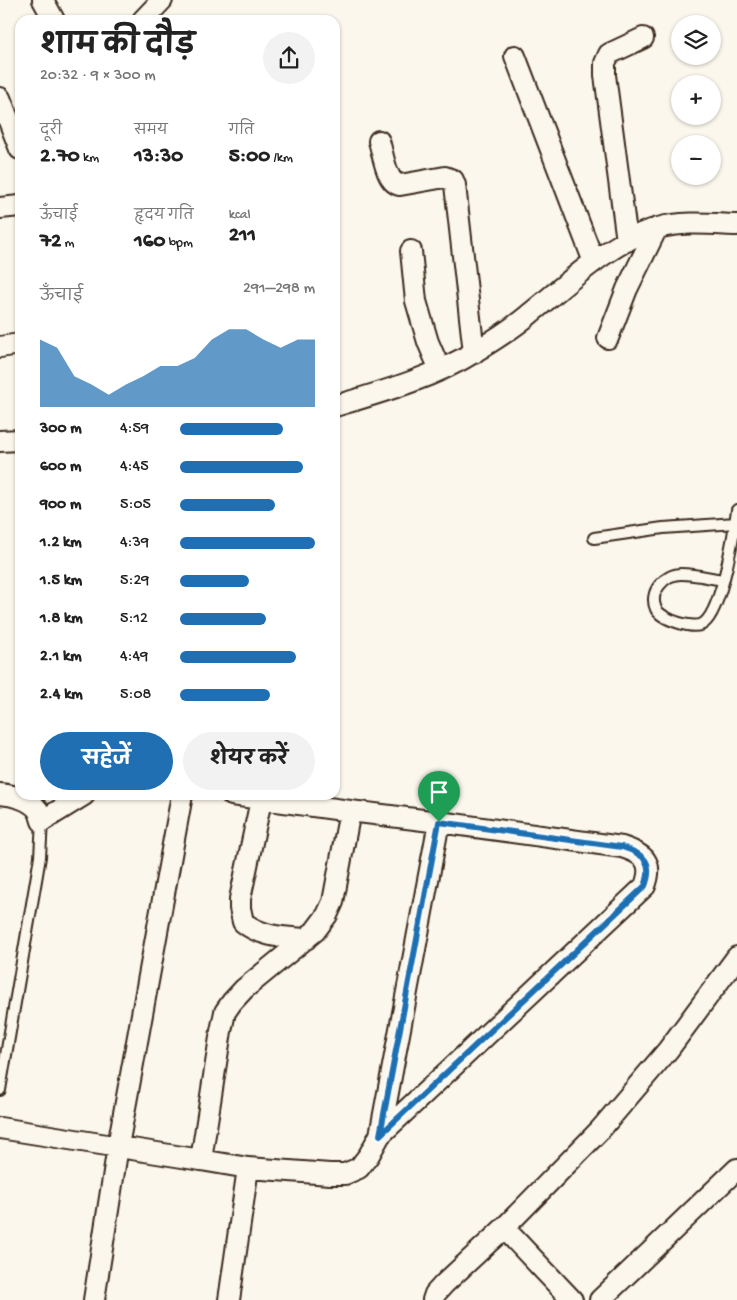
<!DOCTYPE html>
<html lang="hi">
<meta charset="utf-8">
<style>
body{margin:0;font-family:"Gochi Hand","Playpen Sans Deva",sans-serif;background:#f2f2f2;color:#222;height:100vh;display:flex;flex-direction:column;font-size:19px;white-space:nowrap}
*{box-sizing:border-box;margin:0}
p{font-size:16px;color:#767676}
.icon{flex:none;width:28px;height:28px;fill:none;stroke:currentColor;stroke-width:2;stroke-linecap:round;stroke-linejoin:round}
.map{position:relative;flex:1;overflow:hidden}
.drawer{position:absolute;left:15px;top:15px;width:325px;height:785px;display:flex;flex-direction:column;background:#fff;border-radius:15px;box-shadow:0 1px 4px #0004}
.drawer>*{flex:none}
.tools{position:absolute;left:671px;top:15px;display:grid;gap:10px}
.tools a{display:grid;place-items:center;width:50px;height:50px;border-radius:50%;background:#fff;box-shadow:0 1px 4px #0004;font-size:25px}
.pin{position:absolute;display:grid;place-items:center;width:42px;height:42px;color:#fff;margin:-51px -21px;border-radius:50% 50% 50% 0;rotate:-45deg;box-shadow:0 0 5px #0007}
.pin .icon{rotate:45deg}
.round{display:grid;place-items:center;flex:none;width:52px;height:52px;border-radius:26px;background:#f2f2f2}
.overview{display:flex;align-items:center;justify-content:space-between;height:85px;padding:0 25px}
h1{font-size:28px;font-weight:700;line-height:38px}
.stats{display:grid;grid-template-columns:repeat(3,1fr);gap:8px;height:85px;padding:5px 25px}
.stats div{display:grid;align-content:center}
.stats b{font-size:21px;font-weight:700}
.stats small{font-size:14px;font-weight:400}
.stats p{font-size:14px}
.chart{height:140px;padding:10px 25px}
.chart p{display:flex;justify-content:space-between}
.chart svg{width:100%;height:90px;margin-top:5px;fill:#1f6fb2;opacity:.7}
.action{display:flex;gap:10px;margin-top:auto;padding:10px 25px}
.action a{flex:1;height:58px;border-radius:30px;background:#1f6fb2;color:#fff;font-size:20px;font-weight:700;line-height:58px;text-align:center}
.action a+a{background:#f2f2f2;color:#222}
ul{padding:0 25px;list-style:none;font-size:16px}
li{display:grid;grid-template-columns:80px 60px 1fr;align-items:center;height:38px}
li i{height:12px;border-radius:6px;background:#1f6fb2}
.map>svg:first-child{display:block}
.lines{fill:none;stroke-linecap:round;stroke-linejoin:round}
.service-casing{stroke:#3b2a1e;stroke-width:14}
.minor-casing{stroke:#3b2a1e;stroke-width:24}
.service{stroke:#fbf7ec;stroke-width:10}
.minor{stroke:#fbf7ec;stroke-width:20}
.route-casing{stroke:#fff;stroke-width:10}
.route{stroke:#1f6fb2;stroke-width:6}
</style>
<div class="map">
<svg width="737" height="1300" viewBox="0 0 737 1300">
<rect width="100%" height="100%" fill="#fbf7ec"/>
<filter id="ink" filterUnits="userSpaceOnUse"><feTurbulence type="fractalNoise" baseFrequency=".02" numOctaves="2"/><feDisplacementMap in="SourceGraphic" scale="10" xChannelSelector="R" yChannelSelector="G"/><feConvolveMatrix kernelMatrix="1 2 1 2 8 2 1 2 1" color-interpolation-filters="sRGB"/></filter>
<g filter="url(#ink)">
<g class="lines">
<defs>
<path id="service" d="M594 538 663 528 736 523
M723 580C710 578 695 574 681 574 665 574 648 592 656 609 661 619 695 631 704 623 722 609 734 533 737 510
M0 1090 40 857 42 821"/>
<path id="minor" d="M43 0 54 20
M143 20 162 0
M515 56 594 262
M0 98 20 149
M379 141C383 153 386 183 400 185L445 177 453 180 455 185 474 353
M0 208 20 206
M627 241 605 75V63L609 54 643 38
M411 251 416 301 428 342 440 370
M608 338 627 289 657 228
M0 347 20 344
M335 406C382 392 435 377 476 351 496 339 515 327 532 312 568 283 612 240 658 228 683 221 711 224 737 225
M0 441 20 440
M0 794C12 795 30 799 38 810 40 813 41 818 42 821L84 795
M232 795 350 811
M261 800 240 899V908L243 922C261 937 283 937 306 939
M0 1128 201 1160
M248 1168 201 1160 221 1031 225 1012 232 1002 244 989 315 931 327 915 333 902 350 811 439 822
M504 1228 572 1300
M94 1300 118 1146 182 795
M229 1300 248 1168 330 1174H345L359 1168 369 1155 380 1135 439 822 622 847C644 854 654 862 645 886L380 1135
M433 1300 435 1294 444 1284 504 1228 600 1130 668 1050 737 957
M600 1300 737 1169"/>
</defs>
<use href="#service" class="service-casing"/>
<use href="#minor" class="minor-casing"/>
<use href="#service" class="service"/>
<use href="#minor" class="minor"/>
</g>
</g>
<g class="lines" filter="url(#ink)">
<defs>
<path id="route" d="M439 822 622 847C644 854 654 862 645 886L380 1135Z"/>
</defs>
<use href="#route" class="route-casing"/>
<use href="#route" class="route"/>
</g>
</svg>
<div class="tools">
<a><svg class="icon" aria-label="layers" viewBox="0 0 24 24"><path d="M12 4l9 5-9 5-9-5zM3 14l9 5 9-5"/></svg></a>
<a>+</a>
<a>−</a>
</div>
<div class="pin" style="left:439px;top:822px;background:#1e9e55"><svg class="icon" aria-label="arrive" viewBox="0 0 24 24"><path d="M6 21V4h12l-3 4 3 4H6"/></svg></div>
<section class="drawer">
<div class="overview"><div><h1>शाम की दौड़</h1><p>20:32 · 9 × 300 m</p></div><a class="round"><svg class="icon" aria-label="share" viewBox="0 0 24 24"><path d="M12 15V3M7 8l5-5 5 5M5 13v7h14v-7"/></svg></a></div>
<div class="stats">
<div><p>दूरी</p><b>2.70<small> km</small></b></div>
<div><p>समय</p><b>13:30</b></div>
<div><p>गति</p><b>5:00<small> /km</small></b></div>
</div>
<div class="stats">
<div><p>ऊँचाई</p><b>72<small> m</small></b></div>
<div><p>हृदय गति</p><b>160<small> bpm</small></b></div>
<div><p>kcal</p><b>211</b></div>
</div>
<div class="chart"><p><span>ऊँचाई</span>291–298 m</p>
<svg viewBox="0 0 160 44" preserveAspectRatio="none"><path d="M0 44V11L10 15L20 29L30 33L40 38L50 33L60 29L70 24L80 24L90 20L100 11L110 6L120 6L130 11L140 15L150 11L160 11V44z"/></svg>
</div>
<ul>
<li><b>300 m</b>4:59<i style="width:76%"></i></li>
<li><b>600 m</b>4:45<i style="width:91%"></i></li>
<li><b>900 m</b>5:05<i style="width:70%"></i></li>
<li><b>1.2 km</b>4:39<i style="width:100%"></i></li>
<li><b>1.5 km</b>5:29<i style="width:51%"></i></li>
<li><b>1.8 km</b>5:12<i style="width:64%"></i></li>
<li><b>2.1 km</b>4:49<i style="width:86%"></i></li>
<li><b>2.4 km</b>5:08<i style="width:67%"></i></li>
</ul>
<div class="action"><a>सहेजें</a><a>शेयर करें</a></div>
</section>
</div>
